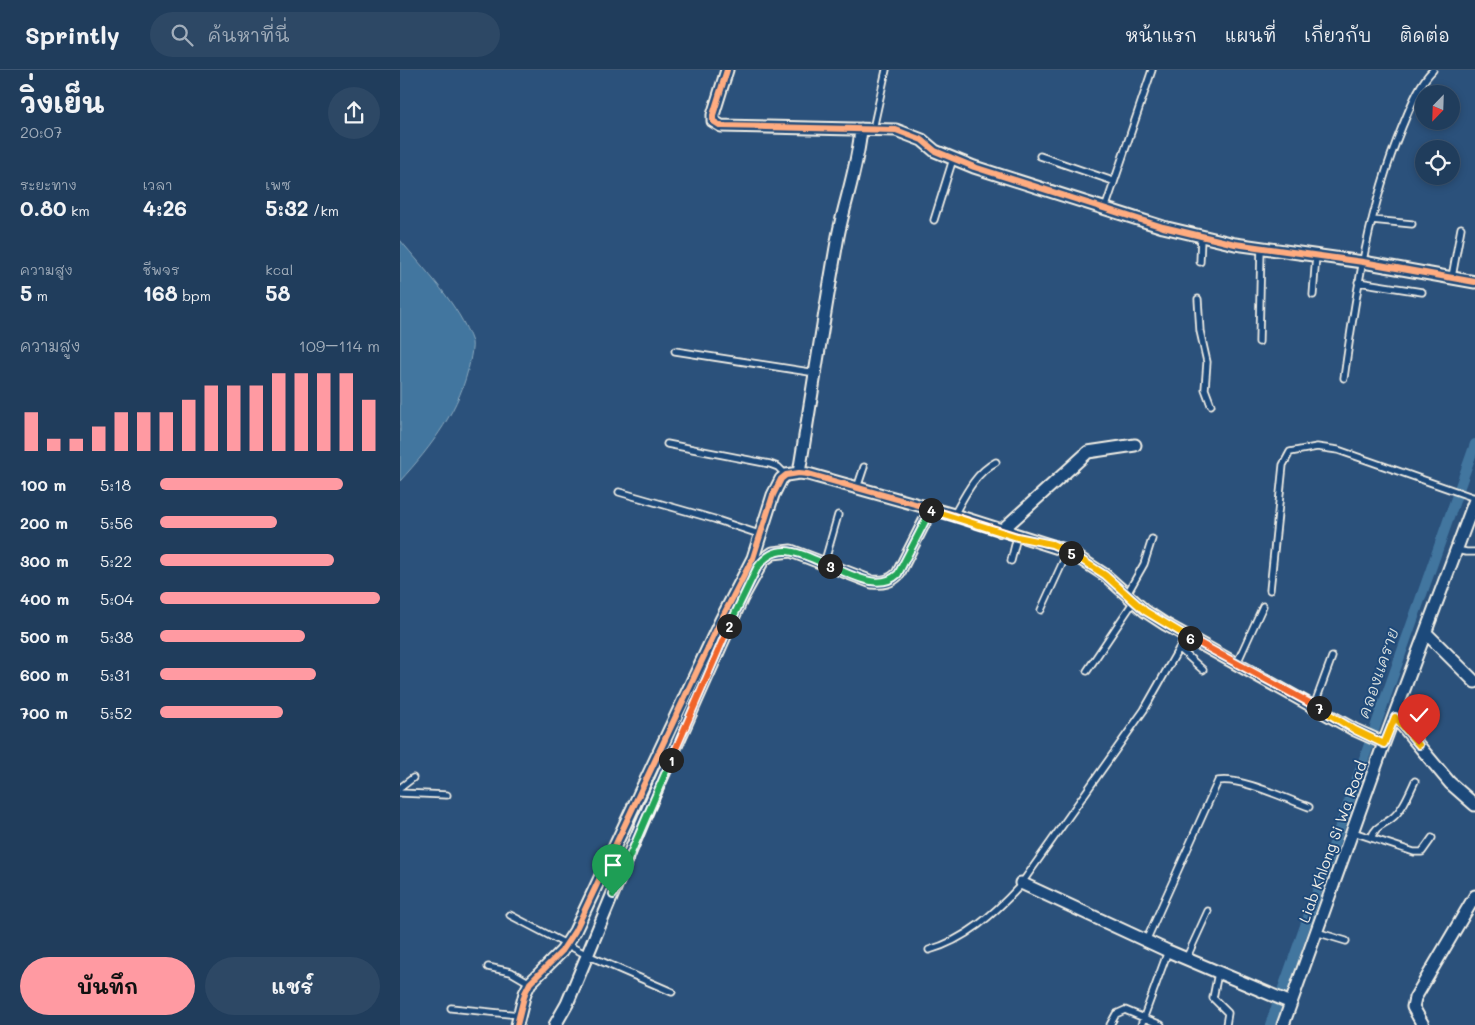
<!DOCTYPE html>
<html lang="th">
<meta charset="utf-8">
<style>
body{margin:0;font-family:Mali,"Playpen Sans Thai",sans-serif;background:#2d4865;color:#f1f3f6;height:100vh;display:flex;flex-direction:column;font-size:19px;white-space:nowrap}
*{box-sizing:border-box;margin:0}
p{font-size:16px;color:#a2aebb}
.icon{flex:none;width:28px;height:28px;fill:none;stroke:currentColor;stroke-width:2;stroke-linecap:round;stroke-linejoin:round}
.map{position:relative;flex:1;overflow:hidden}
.panel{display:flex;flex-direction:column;background:#203d5c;width:400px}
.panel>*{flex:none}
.needle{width:32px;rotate:203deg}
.controls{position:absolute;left:1015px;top:15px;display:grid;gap:10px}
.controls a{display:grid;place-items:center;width:45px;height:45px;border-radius:50%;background:#203d5c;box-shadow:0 2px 8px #0003,0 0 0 1px #3d5672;font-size:25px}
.pin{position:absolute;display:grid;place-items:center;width:42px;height:42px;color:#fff;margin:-51px -21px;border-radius:50% 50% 50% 0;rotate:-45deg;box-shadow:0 0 5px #0007}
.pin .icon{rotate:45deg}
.km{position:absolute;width:25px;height:25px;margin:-12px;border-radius:50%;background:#222;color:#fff;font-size:14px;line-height:25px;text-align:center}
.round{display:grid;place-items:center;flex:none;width:52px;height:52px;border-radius:26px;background:#2d4865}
.head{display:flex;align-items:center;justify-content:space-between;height:85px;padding:0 20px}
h1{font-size:28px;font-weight:800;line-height:38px}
.metrics{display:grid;grid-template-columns:repeat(3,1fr);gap:8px;height:85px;padding:5px 20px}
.metrics div{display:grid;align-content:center}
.metrics b{font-size:21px;font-weight:800}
.metrics small{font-size:14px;font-weight:400}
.metrics p{font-size:14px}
.chart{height:140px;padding:10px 20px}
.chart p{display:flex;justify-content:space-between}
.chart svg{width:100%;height:90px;margin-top:5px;stroke:#ff9aa2;stroke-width:6}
.primary-button{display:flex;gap:10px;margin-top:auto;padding:10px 20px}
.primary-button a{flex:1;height:58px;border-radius:30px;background:#ff9aa2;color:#111;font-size:20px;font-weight:800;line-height:58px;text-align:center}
.primary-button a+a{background:#2d4865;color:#f1f3f6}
ul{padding:0 20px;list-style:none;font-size:16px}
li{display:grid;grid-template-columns:80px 60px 1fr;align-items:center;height:38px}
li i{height:12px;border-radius:6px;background:#ff9aa2}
header{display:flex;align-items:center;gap:30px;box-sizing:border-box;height:70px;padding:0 25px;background:#203d5c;border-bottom:1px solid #3d5672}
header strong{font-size:24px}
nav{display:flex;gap:28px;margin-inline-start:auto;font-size:18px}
.search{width:350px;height:45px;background:#2d4865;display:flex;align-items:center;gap:12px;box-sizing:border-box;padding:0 18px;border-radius:28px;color:#a2aebb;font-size:19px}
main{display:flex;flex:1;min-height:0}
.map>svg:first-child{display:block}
.water{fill:#42769f;stroke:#89a7bc}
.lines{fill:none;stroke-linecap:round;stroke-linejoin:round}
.canal{stroke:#42769f;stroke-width:10}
.lane-casing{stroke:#f4f1e8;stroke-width:9}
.street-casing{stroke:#f4f1e8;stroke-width:15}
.lane{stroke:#1f4a7a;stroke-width:5.5}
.street{stroke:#1f4a7a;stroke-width:11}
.cycleway-casing{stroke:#1f4a7a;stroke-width:9}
.cycleway{stroke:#ffac80;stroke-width:6}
.split-1-casing{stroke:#fff;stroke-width:10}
.split-2-casing{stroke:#fff;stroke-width:10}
.split-3-casing{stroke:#fff;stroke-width:10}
.split-4-casing{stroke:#fff;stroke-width:10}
.split-5-casing{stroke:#fff;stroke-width:10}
.split-6-casing{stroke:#fff;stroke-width:10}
.split-7-casing{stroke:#fff;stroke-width:10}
.split-8-casing{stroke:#fff;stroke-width:10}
.split-1{stroke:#22a559;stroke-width:6}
.split-2{stroke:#f0652b;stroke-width:6}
.split-3{stroke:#22a559;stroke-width:6}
.split-4{stroke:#22a559;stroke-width:6}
.split-5{stroke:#f5b400;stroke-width:6}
.split-6{stroke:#f5b400;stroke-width:6}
.split-7{stroke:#f0652b;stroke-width:6}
.split-8{stroke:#f5b400;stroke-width:6}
.labels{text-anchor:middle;stroke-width:4;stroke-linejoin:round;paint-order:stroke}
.street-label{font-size:15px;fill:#f4f1e8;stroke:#1f4a7a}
.water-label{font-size:16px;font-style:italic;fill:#d9dfdd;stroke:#1f4a7a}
</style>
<header>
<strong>Sprintly</strong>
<div class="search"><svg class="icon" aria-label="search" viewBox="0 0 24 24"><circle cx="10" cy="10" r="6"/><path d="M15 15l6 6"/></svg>ค้นหาที่นี่</div>
<nav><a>หน้าแรก</a><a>แผนที่</a><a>เกี่ยวกับ</a><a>ติดต่อ</a></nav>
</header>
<main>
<section class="panel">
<div class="head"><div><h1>วิ่งเย็น</h1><p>20:07</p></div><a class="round"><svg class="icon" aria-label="share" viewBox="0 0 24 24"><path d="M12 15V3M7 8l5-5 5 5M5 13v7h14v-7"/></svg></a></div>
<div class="metrics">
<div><p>ระยะทาง</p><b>0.80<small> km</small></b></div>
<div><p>เวลา</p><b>4:26</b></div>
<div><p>เพซ</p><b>5:32<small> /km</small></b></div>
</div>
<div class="metrics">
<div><p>ความสูง</p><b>5<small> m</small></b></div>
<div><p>ชีพจร</p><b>168<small> bpm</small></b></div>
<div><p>kcal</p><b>58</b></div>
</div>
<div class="chart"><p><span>ความสูง</span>109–114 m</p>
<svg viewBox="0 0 160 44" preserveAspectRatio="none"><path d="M5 44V25M15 44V38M25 44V38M35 44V32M45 44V25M55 44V25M65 44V25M75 44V19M85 44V12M95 44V12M105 44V12M115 44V6M125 44V6M135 44V6M145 44V6M155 44V19"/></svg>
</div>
<ul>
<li><b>100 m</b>5:18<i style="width:83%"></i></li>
<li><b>200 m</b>5:56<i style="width:53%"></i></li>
<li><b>300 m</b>5:22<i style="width:79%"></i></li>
<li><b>400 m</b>5:04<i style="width:100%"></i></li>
<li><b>500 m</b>5:38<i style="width:66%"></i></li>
<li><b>600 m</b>5:31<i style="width:71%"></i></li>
<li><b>700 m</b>5:52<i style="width:56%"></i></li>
</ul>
<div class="primary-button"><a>บันทึก</a><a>แชร์</a></div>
</section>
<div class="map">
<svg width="1075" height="955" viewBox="0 0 1075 955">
<rect width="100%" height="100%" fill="#2b517b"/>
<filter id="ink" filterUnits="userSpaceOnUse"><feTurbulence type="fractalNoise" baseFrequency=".02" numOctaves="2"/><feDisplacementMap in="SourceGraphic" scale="10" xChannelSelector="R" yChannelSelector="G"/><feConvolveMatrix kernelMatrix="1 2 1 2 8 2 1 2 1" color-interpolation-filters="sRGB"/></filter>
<g filter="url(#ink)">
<path class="water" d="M0 170C24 199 60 236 72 272 73 277 71 285 70 291 61 338 32 376 0 411Z"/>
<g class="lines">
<path class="canal" d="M870 955 1075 374"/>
<defs>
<path id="lane" d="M473 59 486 0
M640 86 713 111
M705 139 752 0
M534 150 553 89
M972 150 1012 154
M800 192 801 167
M1052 207 1061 158
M958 212 1022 222
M913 225 916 185
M798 229 800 261 807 292 805 319 811 335
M859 272 861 177
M275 281 416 303
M944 308C956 222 969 137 1002 57 1010 38 1018 15 1033 0
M267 374 370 394 378 397 386 405
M457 418 464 397
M219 422 314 449 362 465
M554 445C565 425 575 403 596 392
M1057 480 1066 482H1075
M611 491 617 467
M424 494 438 445
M870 520 883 395 890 382 917 377 938 380 1075 428
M727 524 744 494 752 469
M641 540 668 481
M780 579 803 600
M837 593 863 536
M687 601 734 531
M914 636 932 587
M0 718 13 708
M0 723 47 725
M953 762 1014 782H1022L1032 768
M971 768C976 756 981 756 991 749 1002 741 1009 724 1015 711
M110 845 187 885 272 922
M916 862 946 871
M746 871 818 711C841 707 886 729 909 737
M529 880C565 870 594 844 619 817L744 640 786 566
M786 889 808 841
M88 897 111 902 130 913
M818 903 813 928 828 943 826 955
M51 938 119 945
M710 955 716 944 725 940 761 955
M741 955 768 881"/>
<path id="street" d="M327 0 313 45V51L321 56 496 60 522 70 535 81 574 97 763 157 835 174 963 192 1075 212
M399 403C412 324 424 245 438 166 445 130 458 96 461 59
M601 461 688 382 735 375
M1026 563 1075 612
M995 647 1050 713 1075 735
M621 813 768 881 891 933
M117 955 125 923 130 913 162 881 175 861 321 550 353 488 373 425 381 409 386 405 399 403 408 404 554 445 668 481 705 505 745 541 765 554 955 660 984 673
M155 955 167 934 248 739 342 528 363 490 373 483 391 481 472 512C483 513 490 512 498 504L531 439
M883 955 984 673 1075 430
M1023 955 1013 937 1015 928 1075 826"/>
</defs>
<use href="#lane" class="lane-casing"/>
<use href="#street" class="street-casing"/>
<use href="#lane" class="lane"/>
<use href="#street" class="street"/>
<defs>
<path id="cycleway" d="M327 0 313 45V51L321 56 496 60 522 70 535 81 574 97 763 157 835 174 963 192 1075 212
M117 955 125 923 130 913 162 881 175 861 321 550 353 488 373 425 381 409 386 405 399 403 408 404 554 445 668 481 705 505 745 541 765 554 955 660 984 673"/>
</defs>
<use href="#cycleway" class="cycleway-casing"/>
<use href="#cycleway" class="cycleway"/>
</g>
</g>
<g class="lines" filter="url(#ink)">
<defs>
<path id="split-1" d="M213 825 271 690"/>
<path id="split-2" d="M271 690 329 556"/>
<path id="split-3" d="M329 556 357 498C378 467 404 486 430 496"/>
<path id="split-4" d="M430 496C451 504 479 522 498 504L531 440"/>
<path id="split-5" d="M531 440 617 467 652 474 671 483"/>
<path id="split-6" d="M671 483 705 505 745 541 790 568"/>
<path id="split-7" d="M790 568 919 638"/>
<path id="split-8" d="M919 638 955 660 984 674 995 647 1019 675"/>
</defs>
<use href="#split-1" class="split-1-casing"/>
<use href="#split-2" class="split-2-casing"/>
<use href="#split-3" class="split-3-casing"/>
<use href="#split-4" class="split-4-casing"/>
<use href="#split-5" class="split-5-casing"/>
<use href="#split-6" class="split-6-casing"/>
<use href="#split-7" class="split-7-casing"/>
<use href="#split-8" class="split-8-casing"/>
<use href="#split-1" class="split-1"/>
<use href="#split-2" class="split-2"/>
<use href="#split-3" class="split-3"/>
<use href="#split-4" class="split-4"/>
<use href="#split-5" class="split-5"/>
<use href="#split-6" class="split-6"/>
<use href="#split-7" class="split-7"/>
<use href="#split-8" class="split-8"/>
</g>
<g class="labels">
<g class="street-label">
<text transform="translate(933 772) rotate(-70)" y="5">Liab Khlong Si Wa Road</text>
</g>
<g class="water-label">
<text transform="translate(978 603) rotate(-71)" y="6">คลองเเคราย</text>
</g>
</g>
</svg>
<div class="controls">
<a><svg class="needle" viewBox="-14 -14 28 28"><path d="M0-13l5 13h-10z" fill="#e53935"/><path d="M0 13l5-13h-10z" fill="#a2aebb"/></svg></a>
<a><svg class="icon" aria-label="locate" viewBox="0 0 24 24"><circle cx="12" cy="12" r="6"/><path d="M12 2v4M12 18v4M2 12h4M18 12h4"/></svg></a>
</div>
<div class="pin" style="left:213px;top:825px;background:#1e9e55"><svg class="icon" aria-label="arrive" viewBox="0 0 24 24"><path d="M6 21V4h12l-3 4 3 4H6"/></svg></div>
<div class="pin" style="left:1019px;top:675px;background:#d93025"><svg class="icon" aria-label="check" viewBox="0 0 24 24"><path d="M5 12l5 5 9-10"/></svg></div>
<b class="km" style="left:271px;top:690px">1</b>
<b class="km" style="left:329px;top:556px">2</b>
<b class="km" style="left:430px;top:496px">3</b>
<b class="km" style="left:531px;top:440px">4</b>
<b class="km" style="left:671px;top:483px">5</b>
<b class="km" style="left:790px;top:568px">6</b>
<b class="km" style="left:919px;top:638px">7</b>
</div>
</main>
